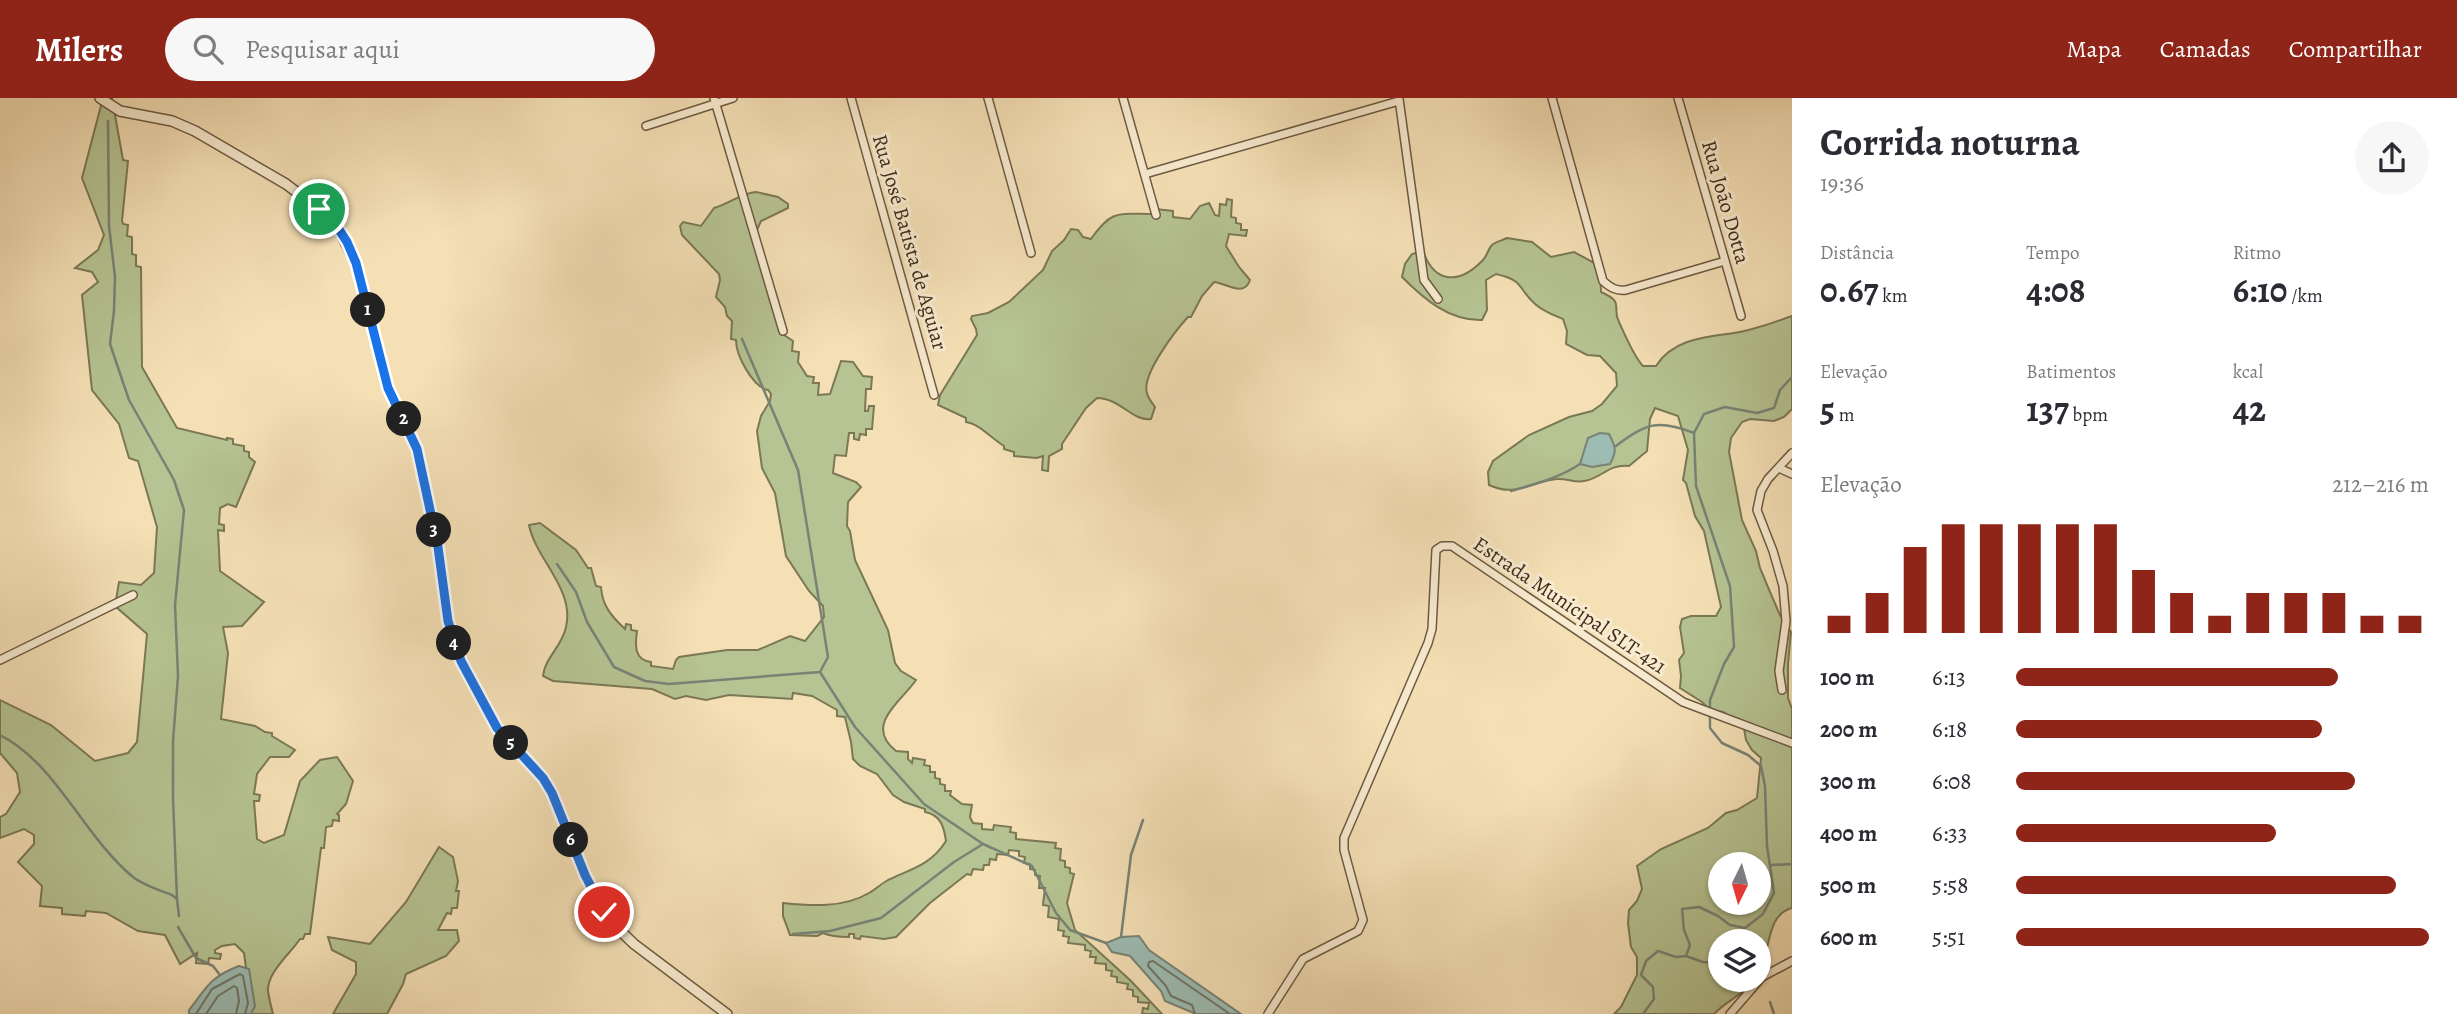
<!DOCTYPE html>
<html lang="pt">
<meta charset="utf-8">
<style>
body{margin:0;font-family:Alegreya,serif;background:#f7f7f7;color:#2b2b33;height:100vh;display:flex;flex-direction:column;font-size:26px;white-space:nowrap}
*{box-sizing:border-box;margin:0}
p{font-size:23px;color:#7c7c81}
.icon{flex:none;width:38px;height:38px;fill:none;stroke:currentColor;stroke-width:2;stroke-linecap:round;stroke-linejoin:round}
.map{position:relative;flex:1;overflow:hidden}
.sheet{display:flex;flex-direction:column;background:#fff;width:665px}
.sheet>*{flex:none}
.needle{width:46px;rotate:185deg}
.fabs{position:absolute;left:1708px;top:754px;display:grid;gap:14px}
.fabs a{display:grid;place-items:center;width:63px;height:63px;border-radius:50%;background:#fff;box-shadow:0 2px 5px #0004;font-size:35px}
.pin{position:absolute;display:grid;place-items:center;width:60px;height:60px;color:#fff;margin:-30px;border:4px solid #fff;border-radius:50%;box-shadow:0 2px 7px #0007}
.km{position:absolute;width:35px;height:35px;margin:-18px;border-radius:50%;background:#222;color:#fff;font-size:19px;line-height:35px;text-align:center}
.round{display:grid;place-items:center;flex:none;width:74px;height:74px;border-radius:37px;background:#f7f7f7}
.overview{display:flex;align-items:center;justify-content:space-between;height:119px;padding:0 28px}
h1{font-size:38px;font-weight:600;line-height:52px}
.metrics{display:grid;grid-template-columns:repeat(3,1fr);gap:10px;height:119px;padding:7px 28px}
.metrics div{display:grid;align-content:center}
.metrics b{font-size:35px;font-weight:600}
.metrics small{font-size:19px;font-weight:400}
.metrics p{font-size:19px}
.chart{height:196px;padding:14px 28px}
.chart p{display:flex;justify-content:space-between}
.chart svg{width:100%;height:126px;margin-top:7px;stroke:#8f2418;stroke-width:6}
ul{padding:0 28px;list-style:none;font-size:23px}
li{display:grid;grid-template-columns:112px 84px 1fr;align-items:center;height:52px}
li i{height:18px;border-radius:9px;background:#8f2418}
header{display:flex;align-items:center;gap:42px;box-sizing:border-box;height:98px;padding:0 35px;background:#8f2418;color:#fff}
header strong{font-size:33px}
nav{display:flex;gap:38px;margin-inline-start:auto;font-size:24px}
.search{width:490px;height:63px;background:#f7f7f7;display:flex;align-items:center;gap:18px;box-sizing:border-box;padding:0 24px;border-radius:38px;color:#7c7c81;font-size:26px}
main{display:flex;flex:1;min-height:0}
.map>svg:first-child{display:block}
.green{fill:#b6c392;stroke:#7b7856;stroke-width:2;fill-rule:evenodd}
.water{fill:#9dbcb3;stroke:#788376;stroke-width:2}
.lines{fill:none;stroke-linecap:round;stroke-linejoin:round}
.shore{stroke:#6e7567;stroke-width:2}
.stream{stroke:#788376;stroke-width:2.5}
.minor-casing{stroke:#6d5a42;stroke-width:10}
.tertiary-casing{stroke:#6d5a42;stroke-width:12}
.minor{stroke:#f8ebd0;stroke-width:7}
.tertiary{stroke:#f8ebd0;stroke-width:9}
.route-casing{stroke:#fff;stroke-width:14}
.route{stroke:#1a73e8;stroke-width:9}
.labels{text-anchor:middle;stroke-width:6;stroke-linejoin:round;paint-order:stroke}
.street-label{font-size:21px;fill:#402e1b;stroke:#f8ebd0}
</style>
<header>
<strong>Milers</strong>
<div class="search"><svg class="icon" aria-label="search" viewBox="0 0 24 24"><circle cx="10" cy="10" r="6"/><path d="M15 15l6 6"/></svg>Pesquisar aqui</div>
<nav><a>Mapa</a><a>Camadas</a><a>Compartilhar</a></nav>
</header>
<main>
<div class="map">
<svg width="1792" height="916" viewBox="0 0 1792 916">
<rect width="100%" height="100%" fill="#f5e0b6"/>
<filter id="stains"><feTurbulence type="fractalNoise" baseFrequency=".00286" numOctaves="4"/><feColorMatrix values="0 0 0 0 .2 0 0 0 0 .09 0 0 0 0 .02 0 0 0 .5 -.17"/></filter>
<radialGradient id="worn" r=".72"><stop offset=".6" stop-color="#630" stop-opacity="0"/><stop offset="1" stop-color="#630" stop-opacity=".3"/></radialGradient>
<path class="green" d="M103 0H112L123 62 128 63 122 123 123 126 128 127 127 138 132 139V156L136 157V168L141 169 142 269 177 330 227 342V340L233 341V346L244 348V353L249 354V359L255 364 236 409 228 406 220 410 219 426 224 427V433L218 432 220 473 264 504 242 528 223 529 228 555 221 621 255 628 265 634 272 635V638L295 652 289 659H270L257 676 254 696 260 697 259 703H254L257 741 264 745 284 737 300 683 320 662 337 659 353 683 346 706 337 716 339 717V723L333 722 332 728 326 729 324 750H321L310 836H305L303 841H300C291 855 267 874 268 893 269 900 271 909 273 916H243L248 885 244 855 235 846 222 848 215 852V855L221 856 220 861 209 860 208 866 196 865 197 855 180 866 165 837 138 833 106 815 86 813 85 818 62 816V810L40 808 42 788 18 764 34 746V737L24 731 0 740V719L6 716 20 694 17 675 0 655V602L51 627 95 663 128 655 137 644 147 536 115 508 119 484 141 487 154 475 157 429 138 363 129 360 119 326 92 292 82 197 98 184 92 174 75 170 98 152 104 137 82 80Z
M756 94 778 99 788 106V110L761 123 756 134 781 235 793 243 792 253 799 254 798 264 807 278 814 279 813 285H819L818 297 830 296 841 263 853 264 863 278 872 279 871 291H866L865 313H868L869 308H874L872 331H866V337L860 336 859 342 854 341V335H849L846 358 835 357 833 375 856 384 861 389 848 404 847 428 850 433 855 462 888 532 895 565 901 573 916 582C902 603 863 627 896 653L908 654V661L912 665 913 660 925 662 924 667 930 668V674H935V680L940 681V686L945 687V693H951L950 697 962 706 972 707 970 719 973 725 982 726V731L993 732 994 727 1011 729 1010 734 1016 735V741L1056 745 1055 750 1061 751 1060 762 1065 763V769L1070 770V775L1074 776 1067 805 1075 832 1131 883 1162 916H1142L1143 910 1148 911 1149 905 1138 904V899L1133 898V892L1127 891 1128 886 1117 884V879L1111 878 1112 873 1106 872V866L1095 865 1096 859H1090L1091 853 1085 852V847L1068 845 1069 839 1063 838 1064 833 1058 832 1059 821 1048 819 1049 808 1043 807 1045 790H1039L1040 778 1035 777V772L1030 771V766L1024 765 1025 759 1019 758V753L1009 752 1008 757 997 756 996 762 990 761 989 767H984L983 772 973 771 971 777 967 776 930 805 896 839 884 841 861 838 860 841 854 840V836H849V839C841 839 832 839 823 835L817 838 790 837 783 818V805C811 808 844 810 869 795 876 791 881 786 888 782 911 771 931 767 946 743 944 729 941 717 925 714V711L904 704 893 697 877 676 860 668 853 661 851 644 845 619 837 618V612L812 598 793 595 792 601 729 597 706 602 686 598 675 601 652 591 553 583 543 578C545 559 562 549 566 529 575 491 536 462 529 427L540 425 576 452 588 470H591L596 488 601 489C602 507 611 518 625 531L626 526 631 527V532L637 533C635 547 634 562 651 564V568L673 571 676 562 679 559 727 552H758L790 538 805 543 824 519 823 508 809 493 786 458 775 395 762 370 757 333 761 318 770 303 771 296 768 292C753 289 736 258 736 242L731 241 732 223 727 218 725 209 716 199 720 182 719 176 682 137 680 128 683 124 701 128 714 110C729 106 741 95 756 94Z
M1227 101 1232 102 1231 119 1236 120V125L1241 126V132H1247L1246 138 1229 136 1226 148 1239 169 1250 182C1244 200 1226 185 1214 184L1202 198 1191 219H1188C1176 232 1141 277 1147 295 1148 300 1152 305 1155 309L1151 321C1133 324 1120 300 1097 300L1086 310 1062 346V351L1049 358 1048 373 1042 372 1043 358 1037 360 1014 358V354L1004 351V348C992 341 980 326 966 324V320L938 307 940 297 977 237 976 231 971 221 972 218 988 215 1009 204 1043 172 1052 153 1064 142 1071 131 1078 132 1083 139 1091 141C1112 111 1118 116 1153 116L1156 111 1173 113V119L1190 121 1200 108 1209 105 1215 117 1219 118 1220 106 1226 107Z
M1507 140 1532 144 1551 159 1574 154 1600 168 1601 194C1626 205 1611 209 1619 224 1625 237 1634 259 1643 268H1656C1673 241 1705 239 1734 235 1754 232 1773 225 1792 218V311L1784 319 1774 323 1750 321 1742 324 1731 340 1729 354 1742 422 1756 453 1760 470 1770 494 1780 517 1791 534 1788 566V600L1792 611V810C1765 817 1771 855 1759 875V844H1720V882H1753C1744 897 1727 902 1714 916H1614L1621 909 1637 877V859L1631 849 1628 825 1629 812 1637 803 1642 791 1637 768 1661 751 1708 730 1726 715 1737 712 1757 700 1761 660 1752 652 1746 642 1744 630 1735 622 1723 614 1710 612 1702 604 1680 590 1681 578 1679 562 1684 555 1680 529 1682 521 1691 518H1716L1721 509 1704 433 1695 418 1686 385 1683 382 1688 352 1678 318 1655 310 1650 321 1647 353 1629 368C1607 366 1603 380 1584 383 1575 385 1566 380 1557 381 1530 383 1517 400 1489 387L1488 374 1493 363 1529 337 1569 319 1592 313 1602 306 1617 288 1616 275 1600 258 1587 257 1566 246 1567 233 1563 221C1553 217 1542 213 1534 205 1516 188 1525 183 1496 176L1486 182 1487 212 1482 222C1449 223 1424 201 1402 179L1405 166 1412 156 1423 153C1435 187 1460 186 1483 162 1487 158 1488 151 1492 147 1495 144 1503 142 1507 140ZM1720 766H1759V805H1720Z
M439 749 453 759 458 783 456 793H459L457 810H452L451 816 447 815 438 832H457L459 843 446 858 406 876 403 886 387 916H333L356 876V864L332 852 328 839 370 846 406 804Z"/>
<path class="water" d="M1600 335 1609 336C1616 349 1617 353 1610 366L1592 369 1580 366 1588 340Z
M1139 838 1149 852 1241 916H1196L1165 903 1161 893 1130 858 1112 854 1106 845 1121 839Z
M239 868 249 871 255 908 251 916H189V912C207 889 210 879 239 868Z"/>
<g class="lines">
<path class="shore" d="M196 916 212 891 240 876 243 878 248 905 245 916
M206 916 218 898 234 888 237 890 239 903 236 916
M1195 916 1192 907 1171 898 1166 888 1148 868 1149 864 1153 863 1230 916"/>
<path class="stream" d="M108 23 109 128 115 179 114 213 110 246 129 302 174 382 184 412 175 507 178 578 173 643V701L177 801
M742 241 798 372 828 559 820 574 855 629 924 706 983 746 1032 768 1056 815 1070 832 1106 845
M1616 348C1646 325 1658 321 1694 335
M1511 393C1536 386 1559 380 1580 366
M557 466 576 494 587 524 614 569 645 583 669 586 820 574
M0 637C55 664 85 740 133 779 143 787 159 792 172 797L177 801 179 818
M1771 767 1792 766
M178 829 196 860 213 868 220 877
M793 836 830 833 881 820 954 764 983 746
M1121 839 1131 757 1143 722
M1686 858 1703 864 1720 865
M1770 904 1774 916
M1643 916 1654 901 1653 889 1641 877 1646 863 1658 853 1676 859 1686 858 1690 847 1684 832 1682 811 1699 809 1718 818 1730 827 1745 830 1763 816 1774 795 1767 748 1765 688 1761 668 1748 657 1722 645 1710 630V602L1724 566 1734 549 1730 488 1696 388 1694 335 1704 316 1725 309 1757 315 1774 310 1780 292 1792 279"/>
<defs>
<path id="minor" d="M714 0 783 233
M851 0 934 297
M988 0 1031 155
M1123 0 1156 117
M1552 0 1603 183C1611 190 1616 193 1626 192L1725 163
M1678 0 1741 218
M1399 1 1424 182 1438 201
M646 28 733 0
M1145 76 1399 3
M1779 370 1792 376
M0 562 133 497
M1782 592 1779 573 1786 523 1783 488 1773 453 1757 412 1761 393 1768 381 1792 355
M1268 916 1303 861 1358 833 1363 822 1344 752V740L1428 545 1432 531 1436 452 1442 448H1452L1683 604 1792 645
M1730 916 1762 879 1792 863"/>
<path id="tertiary" d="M100 0 120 13 172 23 195 33 286 86 319 111 338 130 356 165 388 291 417 351 438 449 448 523 461 563 497 630 543 680 553 696 585 777 609 822 634 846 727 916"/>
</defs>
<use href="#minor" class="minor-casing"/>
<use href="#tertiary" class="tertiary-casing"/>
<use href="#minor" class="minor"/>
<use href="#tertiary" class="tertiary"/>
</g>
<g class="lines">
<defs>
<path id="route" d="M319 111 338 130 347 144 356 165 388 290 417 351 438 449 448 523 461 563 497 630 543 680 552 695 585 777 604 814"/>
</defs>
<use href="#route" class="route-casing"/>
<use href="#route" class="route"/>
</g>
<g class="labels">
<g class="street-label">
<text transform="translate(1726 104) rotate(74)" y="7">Rua João Dotta</text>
<text transform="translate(910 144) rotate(74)" y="7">Rua José Batista de Aguiar</text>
<text transform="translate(1570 507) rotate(34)" y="7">Estrada Municipal SLT-421</text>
</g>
</g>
<rect width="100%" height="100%" filter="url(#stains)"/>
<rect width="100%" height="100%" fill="url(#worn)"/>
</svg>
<div class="fabs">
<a><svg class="needle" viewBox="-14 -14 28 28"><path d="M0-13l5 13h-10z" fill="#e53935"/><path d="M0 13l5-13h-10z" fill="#7c7c81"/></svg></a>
<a><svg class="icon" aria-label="layers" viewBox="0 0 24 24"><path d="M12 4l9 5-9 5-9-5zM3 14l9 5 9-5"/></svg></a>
</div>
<div class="pin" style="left:319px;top:111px;background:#1e9e55"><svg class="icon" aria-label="arrive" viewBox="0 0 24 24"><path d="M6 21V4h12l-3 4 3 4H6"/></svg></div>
<div class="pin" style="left:604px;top:814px;background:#d93025"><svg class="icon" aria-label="check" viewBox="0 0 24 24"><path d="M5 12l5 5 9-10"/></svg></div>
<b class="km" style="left:368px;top:212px">1</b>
<b class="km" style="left:404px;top:321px">2</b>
<b class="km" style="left:434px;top:432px">3</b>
<b class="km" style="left:454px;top:545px">4</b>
<b class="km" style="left:511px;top:645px">5</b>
<b class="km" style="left:571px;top:742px">6</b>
</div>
<section class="sheet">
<div class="overview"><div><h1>Corrida noturna</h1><p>19:36</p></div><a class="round"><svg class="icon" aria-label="share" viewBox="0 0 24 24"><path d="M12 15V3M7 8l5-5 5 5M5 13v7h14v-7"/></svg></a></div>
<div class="metrics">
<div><p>Distância</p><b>0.67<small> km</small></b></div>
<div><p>Tempo</p><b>4:08</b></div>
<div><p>Ritmo</p><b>6:10<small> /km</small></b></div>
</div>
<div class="metrics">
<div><p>Elevação</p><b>5<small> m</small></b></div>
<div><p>Batimentos</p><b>137<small> bpm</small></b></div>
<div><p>kcal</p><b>42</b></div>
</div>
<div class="chart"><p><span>Elevação</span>212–216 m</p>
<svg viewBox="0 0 160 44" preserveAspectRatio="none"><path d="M5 44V38M15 44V30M25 44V14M35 44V6M45 44V6M55 44V6M65 44V6M75 44V6M85 44V22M95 44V30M105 44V38M115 44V30M125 44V30M135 44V30M145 44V38M155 44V38"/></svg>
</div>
<ul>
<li><b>100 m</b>6:13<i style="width:78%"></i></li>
<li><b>200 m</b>6:18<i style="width:74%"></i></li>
<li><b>300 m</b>6:08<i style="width:82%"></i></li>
<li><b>400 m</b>6:33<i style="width:63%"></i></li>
<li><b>500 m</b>5:58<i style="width:92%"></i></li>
<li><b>600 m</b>5:51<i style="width:100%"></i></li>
</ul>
</section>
</main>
